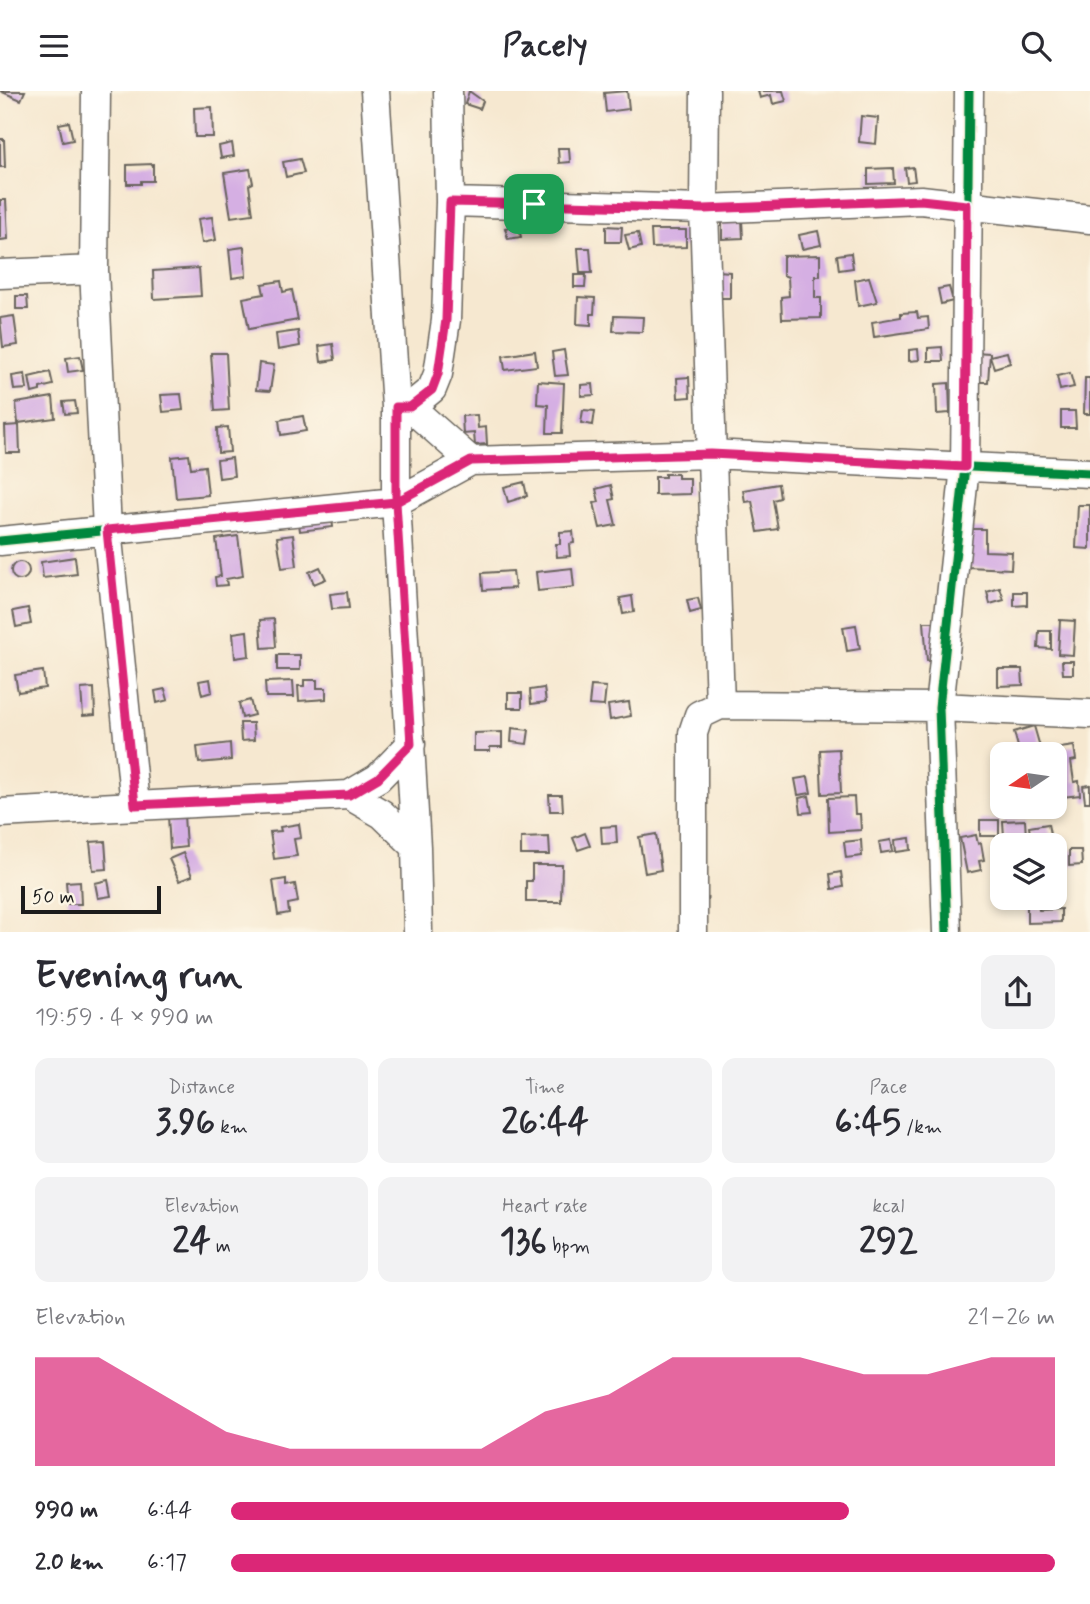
<!DOCTYPE html>
<meta charset="utf-8">
<style>
body{margin:0;font-family:Mynerve,sans-serif;background:#f2f2f3;color:#2b2b33;height:100vh;display:flex;flex-direction:column;font-size:26px;white-space:nowrap}
*{box-sizing:border-box;margin:0}
p{font-size:23px;color:#7c7c81}
.icon{flex:none;width:38px;height:38px;fill:none;stroke:currentColor;stroke-width:2;stroke-linecap:round;stroke-linejoin:round}
.map{position:relative;height:841px;overflow:hidden}
.drawer{display:flex;flex-direction:column;background:#fff;flex:1}
.drawer>*{flex:none}
.needle{width:46px;rotate:257deg}
.controls{position:absolute;left:990px;top:651px;display:grid;gap:14px}
.controls a{display:grid;place-items:center;width:77px;height:77px;border-radius:14px;background:#fff;box-shadow:0 4px 10px #0003;font-size:35px}
.scale{position:absolute;left:21px;bottom:18px;width:140px;box-sizing:border-box;padding-left:7px;border:4px solid #1c1c1c;border-top:0;font-size:19px;line-height:24px;white-space:nowrap;color:#1c1c1c;-webkit-text-stroke:5px #fcf5e5;paint-order:stroke}
.pin{position:absolute;display:grid;place-items:center;width:60px;height:60px;color:#fff;margin:-30px;border-radius:14px;box-shadow:0 4px 10px #0006}
.round{display:grid;place-items:center;flex:none;width:74px;height:74px;border-radius:14px;background:#f2f2f3}
.head{display:flex;align-items:center;justify-content:space-between;height:119px;padding:0 35px}
h1{font-size:38px;font-weight:700;line-height:52px}
.stats{display:grid;grid-template-columns:repeat(3,1fr);gap:10px;height:119px;padding:7px 35px}
.stats div{display:grid;align-content:center;border-radius:14px;background:#f2f2f3;text-align:center}
.stats b{font-size:35px;font-weight:700}
.stats small{font-size:19px;font-weight:400}
.stats p{font-size:19px}
.chart{height:196px;padding:14px 35px}
.chart p{display:flex;justify-content:space-between}
.chart svg{width:100%;height:126px;margin-top:7px;fill:#db2777;opacity:.7}
ul{padding:0 35px;list-style:none;font-size:23px}
li{display:grid;grid-template-columns:112px 84px 1fr;align-items:center;height:52px}
li i{height:18px;border-radius:9px;background:#db2777}
header{display:flex;justify-content:space-between;align-items:center;height:91px;padding:0 35px;background:#fff;font-size:32px;font-weight:700}
.map>svg:first-child{display:block}
.building{fill:#d5afe3}
.lines{fill:none;stroke-linecap:round;stroke-linejoin:round}
.minor-casing{stroke:#68635b;stroke-width:31}
.minor{stroke:#fff;stroke-width:28}
.cycleway-casing{stroke:#fcf5e5;stroke-width:13}
.cycleway{stroke:#00873e;stroke-width:9}
.route-casing{stroke:#fff;stroke-width:14}
.route{stroke:#db2777;stroke-width:9}
</style>
<header><svg class="icon" aria-label="menu" viewBox="0 0 24 24"><path d="M4 6h16M4 12h16M4 18h16"/></svg>Pacely<svg class="icon" aria-label="search" viewBox="0 0 24 24"><circle cx="10" cy="10" r="6"/><path d="M15 15l6 6"/></svg></header>
<div class="map">
<svg width="1090" height="841" viewBox="0 0 1090 841">
<rect width="100%" height="100%" fill="#fcf5e5"/>
<filter id="ink" filterUnits="userSpaceOnUse"><feTurbulence type="fractalNoise" baseFrequency=".0143" numOctaves="2"/><feDisplacementMap in="SourceGraphic" scale="14" xChannelSelector="R" yChannelSelector="G"/><feConvolveMatrix kernelMatrix="1 2 1 2 8 2 1 2 1" color-interpolation-filters="sRGB"/></filter>
<filter id="wash" filterUnits="userSpaceOnUse"><feTurbulence type="fractalNoise" baseFrequency=".00686" numOctaves="4" result="noise"/><feDisplacementMap in="SourceGraphic" scale="28" xChannelSelector="R" yChannelSelector="G"/><feGaussianBlur stdDeviation="1.57" result="paint"/><feColorMatrix in="noise" values="0 0 0 0 0 0 0 0 0 0 0 0 0 0 0 0 0 1.4 0 .05"/><feComposite in="paint" operator="in"/></filter>
<g filter="url(#wash)">
<rect width="100%" height="100%" fill="#f6e8d0"/>
<g id="blocks">
<path class="building" d="M0 0H25L21 9Z
M469 0 483 10 480 18 465 13Z
M627 0 629 18 606 21 604 2Z
M758 0H783L786 10 773 13 771 4 760 7Z
M212 16 213 46H195L194 17Z
M861 25 878 27 876 53 859 51Z
M69 31 73 49 63 51 59 33Z
M0 48H4L5 76H0Z
M232 52 234 65 221 67 219 55Z
M558 57H569L570 71 559 72Z
M300 68 304 82 286 86 283 71Z
M153 73V90H141V93H127V74Z
M913 76 915 90 907 91 905 77Z
M893 77 894 92 868 93V78Z
M250 78 253 92 249 94 253 123 231 126 224 82Z
M0 109H6L8 148 0 149Z
M212 126 216 149 202 152 198 128Z
M742 129 743 147 722 148V130Z
M518 134 521 146 508 148 505 137Z
M606 135 622 136 621 151H606Z
M651 139H686V156L652 157Z
M818 140 821 154 802 158 799 144Z
M638 142 641 156 629 159 625 144Z
M244 156 246 185 232 187 229 158Z
M578 157H590L592 182H580Z
M851 162 853 177 839 179 837 164Z
M820 164V185H815V207H821V227L782 228 781 206 789 205 788 186 783 184V165Z
M199 177 201 205 154 208 153 180Z
M718 180 730 181V207H709Z
M574 184H586L585 196H574Z
M869 186 877 211 858 215 855 189Z
M281 190 283 201 292 199 298 229 249 238 243 207 264 203 262 193Z
M949 196 953 210 941 213 938 198Z
M16 205H27L28 218H16Z
M578 206 595 207 594 223H591V234L577 233Z
M917 221 918 227 928 226 929 238 874 246 872 231 901 226V222Z
M14 225 18 254 3 256 0 227Z
M614 225 643 226 642 241 613 240Z
M298 240 300 255 278 259 276 243Z
M333 253 335 269 321 271 319 255Z
M942 256 943 270H928V257Z
M918 258 919 269 909 270V259Z
M564 259 568 284 555 285 552 261Z
M535 260 537 275 505 279 503 265Z
M973 261 990 262 988 291H972Z
M1007 261 1010 272 994 277 990 265Z
M211 262H226L229 319 215 320Z
M80 265 83 279 68 281 66 267Z
M259 272 274 274 270 300 256 299Z
M50 281 53 294 40 297V300L32 302 29 286Z
M1070 282 1074 296 1060 299 1057 285Z
M25 283 27 298 14 299 12 285Z
M689 286 690 306 678 307 677 287Z
M1085 287H1090V323H1084Z
M538 290 564 292 562 342H547L548 314 537 313Z
M949 292 950 322 937 323 936 293Z
M593 293 594 304 581 305V294Z
M181 303 183 319 163 321 161 304Z
M53 306 55 327 18 332 16 312Z
M75 310 77 322 65 323 63 311Z
M583 319 595 320 593 334 581 332Z
M1061 320H1075L1076 337H1061Z
M477 324 478 337 486 336 487 353 475 354 474 342 463 343 462 325Z
M303 325 306 340 281 344 279 329Z
M19 334 20 362H6L5 335Z
M228 336 230 361 218 362 217 337Z
M189 364 191 377 205 375 208 404 176 407 172 366Z
M232 367 234 385 219 387 217 369Z
M665 383H678V387H690V403L655 404V386H665Z
M524 391 527 405 508 411 504 396Z
M778 393 780 407 773 409 778 438 758 441 752 410 745 411 743 399Z
M611 394 614 408 610 409 616 434 600 437 594 412 599 411 596 398Z
M1078 414H1090V458L1076 457Z
M331 420 333 436 300 440 298 424Z
M968 438H985V460L1012 461 1011 478 967 476Z
M573 440 574 452 569 453 570 465 557 466 556 453H560V441Z
M293 444 297 475 282 477 277 446Z
M238 445 243 485 226 488 227 494 216 495 215 486 221 485 216 448Z
M75 466 77 483 43 487 41 471Z
M11 480a9 9 0 1 1 18 0a9 9 0 1 1-18 0Z
M320 476 326 488 314 493 309 481Z
M572 477 574 496 538 500 536 481Z
M513 480 515 497 483 499 482 482Z
M1000 497 1004 509 990 513 987 501Z
M347 501 349 517 332 518 330 503Z
M1014 501H1027V514L1014 515Z
M632 505 634 521 623 523 620 507Z
M698 507 701 519 690 522 687 509Z
M28 517 31 533 16 536 13 520Z
M274 528 276 556 262 557 260 529Z
M1060 529 1075 530 1073 564 1058 563Z
M924 531H938L940 569 927 570Z
M856 534 860 558 847 560 843 536Z
M247 540 249 565 235 567 233 542Z
M1039 540H1051V558L1038 557Z
M277 564H300V579H277Z
M1062 570H1073V583H1063Z
M998 578H1022L1023 594 998 595Z
M43 580 45 597 18 601 15 584Z
M210 588 212 601 202 604 199 590Z
M304 589H317V597H326V608L299 610 298 595H304Z
M293 590 294 606H266L265 591Z
M591 595 606 596 604 615 589 614Z
M94 597 95 624 83 625 81 598Z
M544 597 546 611 531 613 530 599Z
M165 598 168 609 157 612 155 600Z
M508 602H522V617H508Z
M250 609 254 624 242 627 239 612Z
M629 611 631 625 610 629 608 614Z
M240 632H253L254 649 241 650Z
M1034 635 1042 663H1020L1014 641Z
M512 637 529 639 527 653 511 651Z
M502 641V656H490V660H474V642Z
M230 652 231 669 199 672 197 656Z
M1074 655 1076 669 1071 670 1074 691 1079 690 1080 704 1062 706 1057 667H1061L1060 657Z
M839 658 841 702 822 703 820 659Z
M808 686 811 702 798 704 795 688Z
M1090 694V711H1085L1083 695Z
M549 704H562L563 720H550Z
M809 705 812 721 801 722 799 707Z
M854 706 855 723H860L861 739 829 741 828 707Z
M184 724 186 756 170 758 168 725Z
M980 729H999V745H980Z
M1025 729 1026 746H1004L1003 730Z
M299 733 301 747 294 748 297 765 274 768 270 741 281 740 280 736Z
M1048 733 1052 754H1039L1038 748 1031 749 1029 736Z
M616 735 617 752 602 753 601 736Z
M585 742 590 755 578 759 573 747Z
M656 743 661 779 645 782 639 746Z
M976 744 978 753 981 752 984 769 979 770 981 779 967 782 960 747Z
M549 746 550 764H521V747Z
M910 747 911 759 896 761 895 749Z
M861 749 862 765 846 767 844 751Z
M891 749 893 760 881 762 879 751Z
M105 750 107 778 93 779 90 751Z
M1069 759H1081L1082 774 1069 775Z
M183 762 192 785 179 790 169 768Z
M532 774H562L561 811H526V790H532Z
M841 781 843 796 832 798 830 783Z
M286 788V795L295 793 298 811 288 813 289 822 278 824 273 790Z
M108 789 111 805 98 807 95 792Z
M80 790 81 813H68L66 791Z
M1027 814H1038L1039 819 1061 818V831L1027 832Z"/>
</g>
</g>
<g filter="url(#ink)">
<use href="#blocks" fill-opacity="0" stroke="#68635b" stroke-width="2"/>
<g class="lines">
<defs>
<path id="minor" d="M96 0 94 179 107 438 135 714
M375 0 396 316V411L416 756 418 841
M705 0 704 118 720 614
M450 111 704 118 921 109 1090 128
M0 183 94 179
M396 316H410L471 370
M410 316 432 298 438 283 446 229 450 111 448 0
M0 450 396 411 471 370 711 363 1090 382
M349 704 382 723 416 756
M0 722 349 704 378 687 411 653
M693 841V642L699 624 720 614 939 616 1090 623
M947 841 939 616 965 376 969 0"/>
</defs>
<use href="#minor" class="minor-casing"/>
<use href="#minor" class="minor"/>
<defs>
<path id="cycleway" d="M0 450 396 411 471 370 711 363 1090 382
M947 841 939 616 965 376 969 0"/>
</defs>
<use href="#cycleway" class="cycleway-casing"/>
<use href="#cycleway" class="cycleway"/>
</g>
</g>
<g class="lines" filter="url(#ink)">
<defs>
<path id="route" d="M534 113 450 111 446 229 438 283 432 299 410 316H396V411L411 653 378 687 349 704 135 714 107 439 396 411 471 370 711 363 965 376 967 114 921 109 704 118 534 113"/>
</defs>
<use href="#route" class="route-casing"/>
<use href="#route" class="route"/>
</g>
</svg>
<div class="controls">
<a><svg class="needle" viewBox="-14 -14 28 28"><path d="M0-13l5 13h-10z" fill="#e53935"/><path d="M0 13l5-13h-10z" fill="#7c7c81"/></svg></a>
<a><svg class="icon" aria-label="layers" viewBox="0 0 24 24"><path d="M12 4l9 5-9 5-9-5zM3 14l9 5 9-5"/></svg></a>
</div>
<div class="scale">50 m</div>
<div class="pin" style="left:534px;top:113px;background:#1e9e55"><svg class="icon" aria-label="arrive" viewBox="0 0 24 24"><path d="M6 21V4h12l-3 4 3 4H6"/></svg></div>
</div>
<section class="drawer">
<div class="head"><div><h1>Evening run</h1><p>19:59 · 4 × 990 m</p></div><a class="round"><svg class="icon" aria-label="share" viewBox="0 0 24 24"><path d="M12 15V3M7 8l5-5 5 5M5 13v7h14v-7"/></svg></a></div>
<div class="stats">
<div><p>Distance</p><b>3.96<small> km</small></b></div>
<div><p>Time</p><b>26:44</b></div>
<div><p>Pace</p><b>6:45<small> /km</small></b></div>
</div>
<div class="stats">
<div><p>Elevation</p><b>24<small> m</small></b></div>
<div><p>Heart rate</p><b>136<small> bpm</small></b></div>
<div><p>kcal</p><b>292</b></div>
</div>
<div class="chart"><p><span>Elevation</span>21–26 m</p>
<svg viewBox="0 0 160 44" preserveAspectRatio="none"><path d="M0 44V6L10 6L20 19L30 32L40 38L50 38L60 38L70 38L80 25L90 19L100 6L110 6L120 6L130 12L140 12L150 6L160 6V44z"/></svg>
</div>
<ul>
<li><b>990 m</b>6:44<i style="width:75%"></i></li>
<li><b>2.0 km</b>6:17<i style="width:100%"></i></li>
</ul>
</section>
